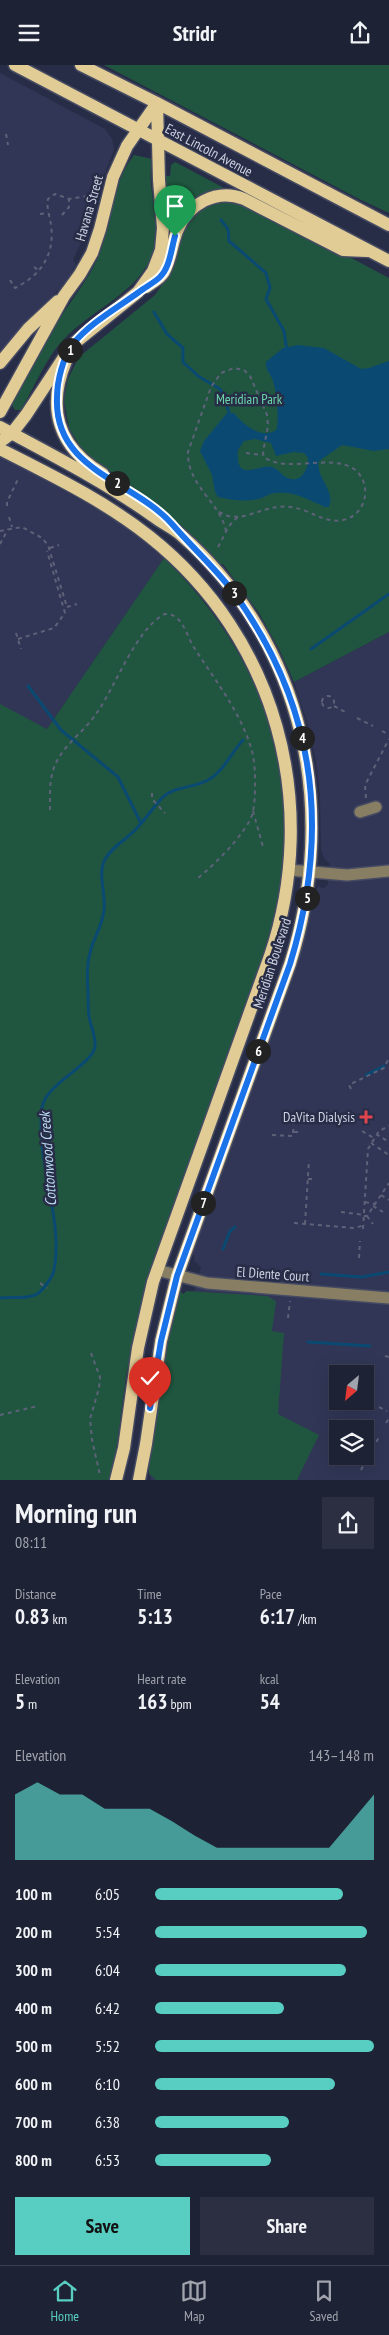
<!DOCTYPE html>
<meta charset="utf-8">
<style>
body{margin:0;font-family:"PT Sans Narrow",sans-serif;background:#2b2f41;color:#f1f3f6;height:100vh;display:flex;flex-direction:column;font-size:19px;white-space:nowrap}
*{box-sizing:border-box;margin:0}
p{font-size:16px;color:#a1a4ad}
.icon{flex:none;width:28px;height:28px;fill:none;stroke:currentColor;stroke-width:2;stroke-linecap:round;stroke-linejoin:round}
.map{position:relative;height:1415px;overflow:hidden}
.sheet{display:flex;flex-direction:column;background:#1e2235;flex:1}
.sheet>*{flex:none}
.needle{width:32px;rotate:208deg}
.tools{position:absolute;left:329px;top:1300px;display:grid;gap:10px}
.tools a{display:grid;place-items:center;width:45px;height:45px;border-radius:0px;background:#1e2235;box-shadow:0 5px 20px #0002,0 0 0 1px #3c3f50;font-size:25px}
.pin{position:absolute;display:grid;place-items:center;width:42px;height:42px;color:#fff;margin:-51px -21px;border-radius:50% 50% 50% 0;rotate:-45deg;box-shadow:0 0 5px #0007}
.pin .icon{rotate:45deg}
.km{position:absolute;width:25px;height:25px;margin:-12px;border-radius:50%;background:#222;color:#fff;font-size:14px;line-height:25px;text-align:center}
.round{display:grid;place-items:center;flex:none;width:52px;height:52px;border-radius:0px;background:#2b2f41}
.overview{display:flex;align-items:center;justify-content:space-between;height:85px;padding:0 15px}
h1{font-size:28px;font-weight:700;line-height:38px}
.figures{display:grid;grid-template-columns:repeat(3,1fr);gap:8px;height:85px;padding:5px 15px}
.figures div{display:grid;align-content:center}
.figures b{font-size:21px;font-weight:700}
.figures small{font-size:14px;font-weight:400}
.figures p{font-size:14px}
.chart{height:140px;padding:10px 15px}
.chart p{display:flex;justify-content:space-between}
.chart svg{width:100%;height:90px;margin-top:5px;fill:#57cec1;opacity:.7}
.action{display:flex;gap:10px;margin-top:auto;padding:10px 15px}
.action a{flex:1;height:58px;border-radius:0px;background:#57cec1;color:#111;font-size:20px;font-weight:700;line-height:58px;text-align:center}
.action a+a{background:#2b2f41;color:#f1f3f6}
ul{padding:0 15px;list-style:none;font-size:16px}
li{display:grid;grid-template-columns:80px 60px 1fr;align-items:center;height:38px}
li i{height:12px;border-radius:6px;background:#57cec1}
header{display:flex;justify-content:space-between;align-items:center;height:65px;padding:0 15px;background:#1e2235;font-size:22px;font-weight:700}
.dock{display:flex;justify-content:space-around;align-items:center;height:70px;border-top:1px solid #3c3f50;background:#1e2235;font-size:14px;color:#a1a4ad}
.dock a{display:grid;justify-items:center;gap:2px}
.dock .selected{color:#57cec1}
.map>svg:first-child{display:block}
.built{fill:#313656;fill-rule:evenodd}
.green{fill:#205640}
.water{fill:#0a4a72;fill-rule:evenodd}
.lines{fill:none;stroke-linecap:round;stroke-linejoin:round}
.stream{stroke:#0a4a72;stroke-width:3}
.minor-casing{stroke:#464b63;stroke-width:14}
.major-casing{stroke:#464b63;stroke-width:15}
.path{stroke:#5d6278;stroke-width:2;stroke-dasharray:4 4;stroke-linecap:butt}
.minor{stroke:#877e63;stroke-width:11}
.major{stroke:#e0cc94;stroke-width:12}
.route-casing{stroke:#fff;stroke-width:10}
.route{stroke:#1a73e8;stroke-width:6}
.health-dot{fill:#e0444e;stroke:#282d47;stroke-width:2}
.labels{text-anchor:middle;stroke-width:5;stroke-linejoin:round;paint-order:stroke}
.street-label{font-size:14px;fill:#ced2e2;stroke:#282d47}
.park-label{font-size:14px;fill:#6bd6a9;stroke:#282d47}
.poi-label{font-size:14px;fill:#ced2e2;stroke:#282d47;text-anchor:end}
.water-label{font-size:15px;font-style:italic;fill:#bcdaf4;stroke:#282d47}
</style>
<header><svg class="icon" aria-label="menu" viewBox="0 0 24 24"><path d="M4 6h16M4 12h16M4 18h16"/></svg>Stridr<svg class="icon" aria-label="share" viewBox="0 0 24 24"><path d="M12 15V3M7 8l5-5 5 5M5 13v7h14v-7"/></svg></header>
<div class="map">
<svg width="389" height="1415" viewBox="0 0 389 1415">
<rect width="100%" height="100%" fill="#282d47"/>
<path class="built" d="M0 8 105 64 112 74 114 84 101 119 96 143 91 148 84 171 73 195 76 199 70 210 62 221 21 262 0 288Z
M0 390 109 451 133 466 164 493 47 664 0 741Z
M389 567V1415H151L149 1401 158 1335 181 1227 183 1229 194 1226 201 1203 196 1197 195 1198 193 1185 296 902 315 827 319 821 323 824 328 819 330 799 324 793 321 785 320 729 316 696 307 657 294 617ZM338 1309H365V1336H338ZM338 1364H365V1391H338Z"/>
<path class="green" d="M104 0H389V148L359 134Z
M134 90 152 94C151 103 150 112 151 120 153 140 160 161 155 181 144 225 97 241 67 271 47 290 35 321 21 345H15L12 340 17 329C31 305 43 281 57 258 69 238 85 219 96 197 112 163 110 120 134 90Z
M175 97 224 123 203 130 172 162 165 111H170L171 100Z
M219 135 246 137 389 213V567L294 617 279 584 259 548 223 499 219 500 157 439 92 394 81 383 69 363 64 335 68 314 79 292 155 230 173 204 186 159 197 146Z
M164 493C241 568 286 661 286 770 286 808 276 846 267 882L160 1177C146 1219 135 1262 127 1306 121 1342 119 1379 110 1415H0V639L47 664Z
M187 1226 267 1231 276 1236 272 1266 284 1268 278 1349 319 1370 297 1415H156L149 1409V1401L164 1292 178 1234 181 1227 183 1229Z"/>
<path class="water" d="M298 280 324 283 361 304 369 303 389 296V384L374 386 342 380 319 396C315 412 336 425 329 442H325C309 435 294 426 276 428 269 428 264 433 258 434 246 437 230 435 218 432L215 427 212 410 200 386 204 376 227 348H234C243 359 261 375 276 365 280 357 276 325 273 316 271 309 265 305 266 297L283 283ZM255 374 271 378 276 391 294 387 304 388 308 393C309 403 301 419 288 413 282 411 279 404 272 402 259 398 235 420 238 385L244 376Z"/>
<g class="lines">
<path class="stream" d="M221 155 228 164 229 176 266 208 270 223 266 234 284 266 287 286
M154 247 167 269 183 283V297L198 311 220 324 225 334 230 351
M311 584 389 529
M28 621 61 665 118 712 141 758
M366 1010 384 1001
M223 1184 230 1166 235 1162
M321 1209 362 1212 389 1207
M0 1233C12 1231 27 1235 37 1229 42 1226 53 1212 54 1205 64 1153 35 1096 42 1043 45 1019 92 1000 95 982 96 971 91 962 89 952 88 943 88 934 88 925 87 914 87 899 90 888 93 873 102 863 104 845 106 830 98 810 104 796 111 782 126 775 136 764 146 754 153 742 163 732 175 721 194 723 208 715 223 707 232 687 243 675
M308 1277 370 1281"/>
<defs>
<path id="minor" d="M360 747 376 742
M289 805 347 810 389 806
M157 1205 207 1218 389 1233"/>
<path id="major" d="M15 0 389 196
M81 0 157 38 389 160
M146 222C153 217 160 214 164 207 171 194 172 179 177 166 188 139 216 123 244 134L343 185 367 186
M66 296C46 344 59 383 103 409
M0 298 28 264 58 236
M0 347 64 231 80 209 92 188 100 164 113 112 127 81 157 38
M0 362C52 390 105 417 153 451 162 458 173 463 181 470 305 579 339 745 290 899L177 1211 161 1276 146 1379 139 1415
M0 377 12 368 26 350 72 280 138 227 153 206 161 185 163 163 159 115 157 38
M0 384C51 410 105 436 150 472 277 573 321 739 270 891L153 1217 138 1283 124 1383 116 1415"/>
</defs>
<use href="#minor" class="minor-casing"/>
<use href="#major" class="major-casing"/>
<path class="path" d="M6 69 8 80
M40 149 48 148
M62 150 69 142V134
M34 202 40 206
M10 215 15 223C41 210 55 190 51 160 50 152 46 142 48 134L55 129 69 134 87 131
M246 388 263 390
M7 441V437L19 412
M219 447 228 451 238 452
M9 452 12 462
M0 466 22 462 42 473 48 480 67 542
M0 479 8 464
M218 482C224 472 227 460 237 453 241 451 247 451 251 449 272 443 281 438 303 445 317 450 328 458 343 455 367 450 373 418 354 404 330 388 287 409 264 392L263 387 268 361 267 350 250 311 244 305 234 303 221 308 211 322 188 387C187 421 221 438 226 466
M50 483 59 480
M67 542 77 539
M16 568 21 584
M18 574 54 563 65 548 47 486
M322 637a6 6 0 1 1 12 0a6 6 0 1 1-12 0Z
M334 641 347 648
M357 653 373 661
M382 666 389 670
M152 728V734L165 748
M366 733 365 720 389 674
M50 745C50 730 49 714 55 700 64 679 84 667 96 649 115 623 136 563 165 549 170 549 174 550 178 554 185 561 188 572 193 581 214 614 241 647 252 686 256 701 256 732 253 747 248 767 214 800 198 813
M253 746 263 782
M351 1024 349 1020 384 1003 389 993
M362 1066 374 1073
M294 1067H302
M376 1069 389 1077
M272 1070 293 1071 294 1047
M371 1078 389 1090
M308 1114H316
M381 1130 389 1135
M365 1137 375 1139
M373 1141 383 1147
M341 1147 364 1150
M364 1151H367L389 1118
M367 1151 373 1159
M294 1158 354 1163 362 1161
M305 1159 309 1095
M363 1164 368 1084 379 1066 389 1061
M359 1193 360 1176
M40 1218 47 1223
M288 1253 290 1236
M91 1288 100 1312 99 1323 90 1354 92 1375 100 1410
M385 1291 389 1292
M379 1342 387 1346
M0 1350 38 1341
M386 1358 389 1353
M361 1405 379 1372"/>
<use href="#minor" class="minor"/>
<use href="#major" class="major"/>
</g>
<g class="lines">
<defs>
<path id="route" d="M150 1343 161 1276 177 1211 290 899C331 765 316 638 231 524 213 501 191 481 172 459 133 415 54 406 57 333 57 316 63 292 73 279 90 258 117 243 139 227 145 222 154 218 160 212 170 202 171 185 175 171"/>
</defs>
<use href="#route" class="route-casing"/>
<use href="#route" class="route"/>
</g>
<path class="health-dot" d="M363.5 1044.5h5v5h5v5h-5v5h-5v-5h-5v-5h5z"/>
<g class="labels">
<g class="street-label">
<text transform="translate(209 85) rotate(28)" y="5">East Lincoln Avenue</text>
<text transform="translate(89 143) rotate(-74)" y="5">Havana Street</text>
<text transform="translate(272 898) rotate(-72)" y="5">Meridian Boulevard</text>
<text transform="translate(273 1209) rotate(4)" y="5">El Diente Court</text>
</g>
<g class="park-label">
<text x="249" y="339">Meridian Park</text>
</g>
<g class="poi-label">
<text x="355" y="1057">DaVita Dialysis</text>
</g>
<g class="water-label">
<text transform="translate(48 1094) rotate(-94)" y="5">Cottonwood Creek</text>
</g>
</g>
</svg>
<div class="tools">
<a><svg class="needle" viewBox="-14 -14 28 28"><path d="M0-13l5 13h-10z" fill="#e53935"/><path d="M0 13l5-13h-10z" fill="#a1a4ad"/></svg></a>
<a><svg class="icon" aria-label="layers" viewBox="0 0 24 24"><path d="M12 4l9 5-9 5-9-5zM3 14l9 5 9-5"/></svg></a>
</div>
<div class="pin" style="left:175px;top:171px;background:#1e9e55"><svg class="icon" aria-label="arrive" viewBox="0 0 24 24"><path d="M6 21V4h12l-3 4 3 4H6"/></svg></div>
<div class="pin" style="left:150px;top:1343px;background:#d93025"><svg class="icon" aria-label="check" viewBox="0 0 24 24"><path d="M5 12l5 5 9-10"/></svg></div>
<b class="km" style="left:70px;top:285px">1</b>
<b class="km" style="left:117px;top:418px">2</b>
<b class="km" style="left:234px;top:528px">3</b>
<b class="km" style="left:302px;top:673px">4</b>
<b class="km" style="left:307px;top:833px">5</b>
<b class="km" style="left:258px;top:986px">6</b>
<b class="km" style="left:203px;top:1138px">7</b>
</div>
<section class="sheet">
<div class="overview"><div><h1>Morning run</h1><p>08:11</p></div><a class="round"><svg class="icon" aria-label="share" viewBox="0 0 24 24"><path d="M12 15V3M7 8l5-5 5 5M5 13v7h14v-7"/></svg></a></div>
<div class="figures">
<div><p>Distance</p><b>0.83<small> km</small></b></div>
<div><p>Time</p><b>5:13</b></div>
<div><p>Pace</p><b>6:17<small> /km</small></b></div>
</div>
<div class="figures">
<div><p>Elevation</p><b>5<small> m</small></b></div>
<div><p>Heart rate</p><b>163<small> bpm</small></b></div>
<div><p>kcal</p><b>54</b></div>
</div>
<div class="chart"><p><span>Elevation</span>143–148 m</p>
<svg viewBox="0 0 160 44" preserveAspectRatio="none"><path d="M0 44V12L10 6L20 12L30 12L40 19L50 19L60 19L70 25L80 32L90 38L100 38L110 38L120 38L130 38L140 38L150 25L160 12V44z"/></svg>
</div>
<ul>
<li><b>100 m</b>6:05<i style="width:86%"></i></li>
<li><b>200 m</b>5:54<i style="width:97%"></i></li>
<li><b>300 m</b>6:04<i style="width:87%"></i></li>
<li><b>400 m</b>6:42<i style="width:59%"></i></li>
<li><b>500 m</b>5:52<i style="width:100%"></i></li>
<li><b>600 m</b>6:10<i style="width:82%"></i></li>
<li><b>700 m</b>6:38<i style="width:61%"></i></li>
<li><b>800 m</b>6:53<i style="width:53%"></i></li>
</ul>
<div class="action"><a>Save</a><a>Share</a></div>
</section>
<nav class="dock">
<a class="selected"><svg class="icon" aria-label="home" viewBox="0 0 24 24"><path d="M3 11l9-7 9 7M6 9v11h12V9"/></svg>Home</a>
<a><svg class="icon" aria-label="map" viewBox="0 0 24 24"><path d="M3 6l6-2 6 2 6-2v14l-6 2-6-2-6 2zM9 4v14M15 6v14"/></svg>Map</a>
<a><svg class="icon" aria-label="saved" viewBox="0 0 24 24"><path d="M7 4h10v16l-5-4-5 4z"/></svg>Saved</a>
</nav>
